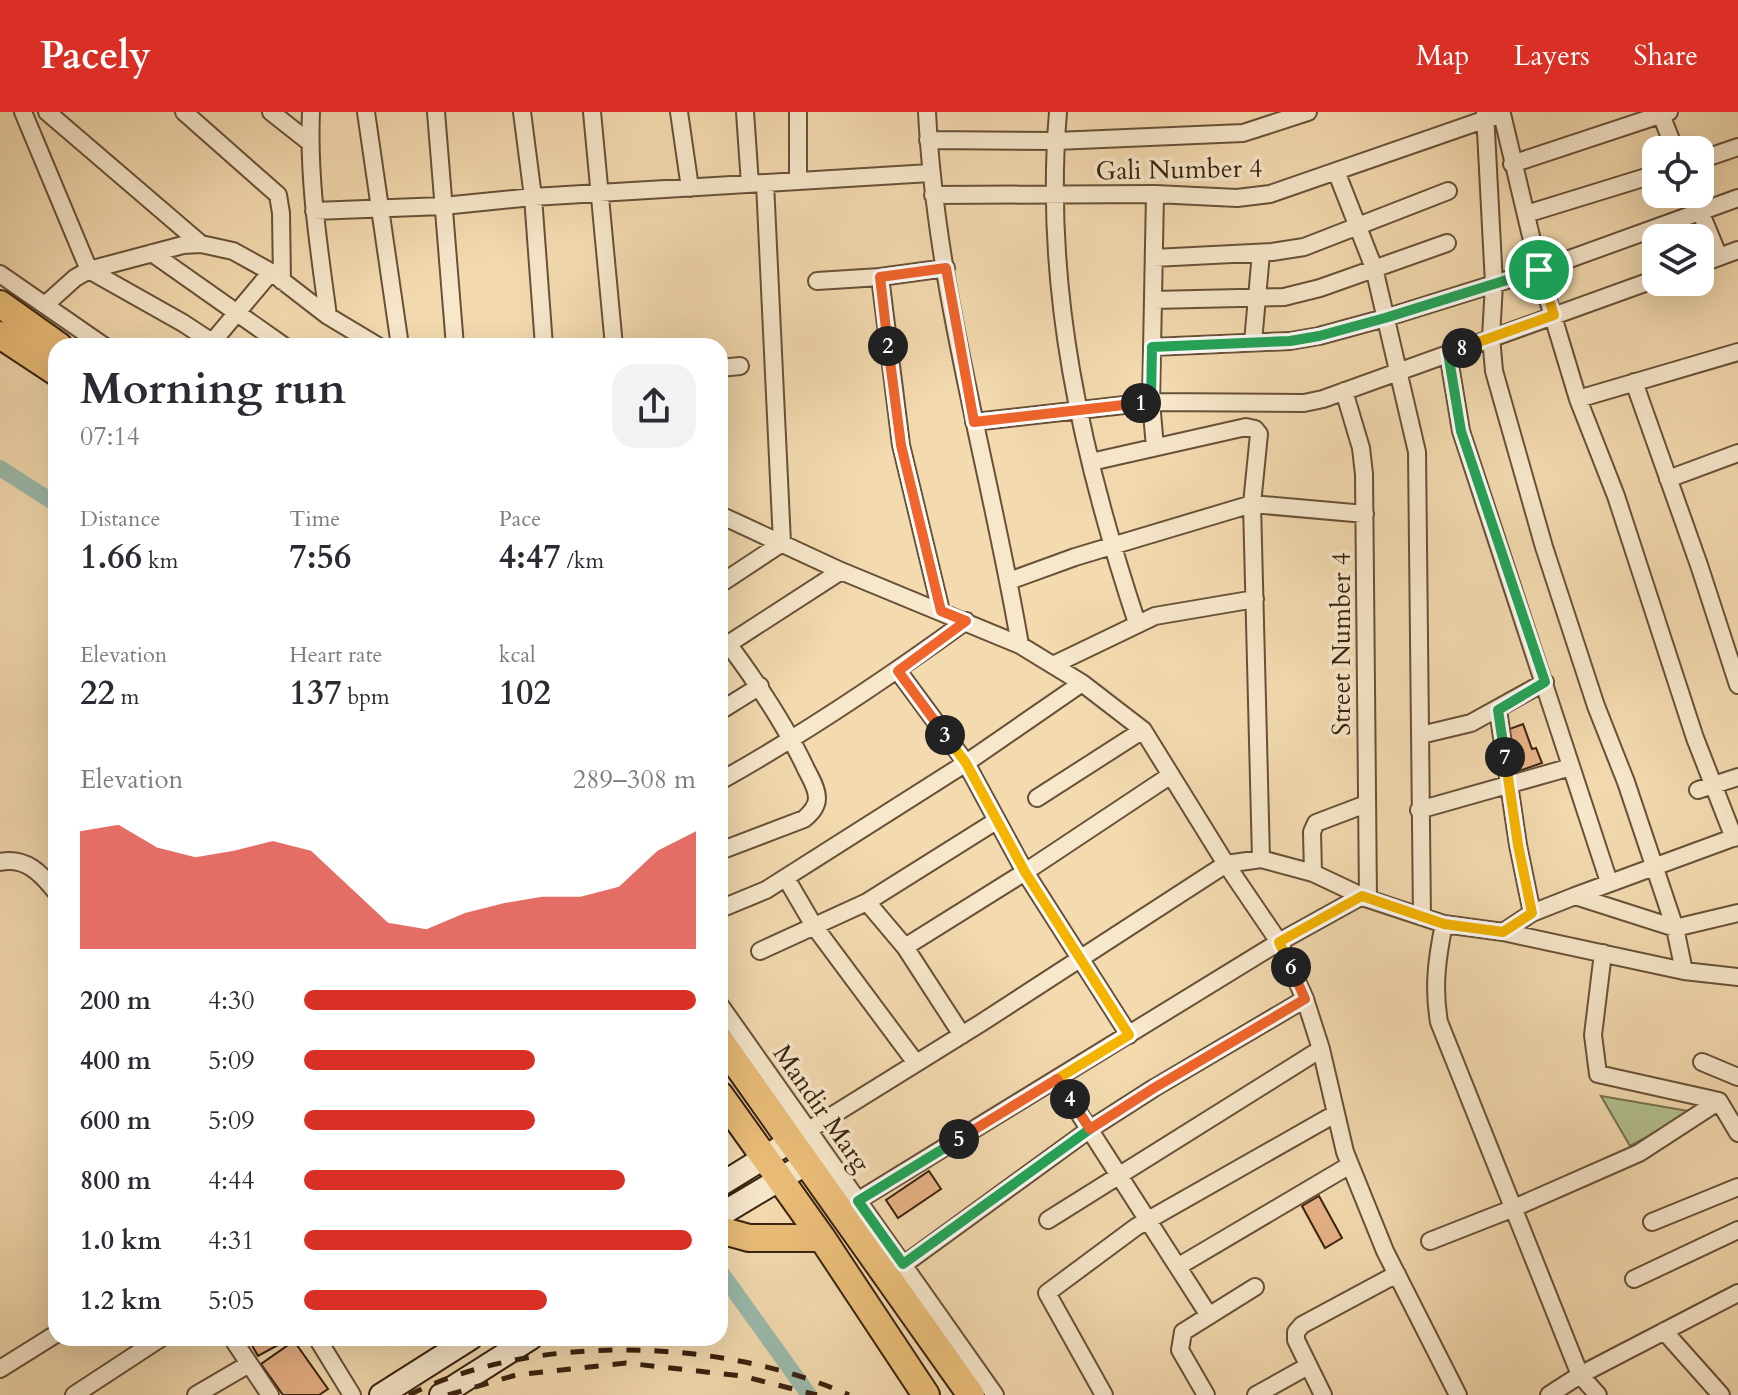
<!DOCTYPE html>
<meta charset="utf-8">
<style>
body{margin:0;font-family:Cardo,serif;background:#f2f2f3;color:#2b2b33;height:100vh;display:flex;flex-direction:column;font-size:30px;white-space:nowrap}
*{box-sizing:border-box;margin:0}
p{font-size:26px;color:#7c7c81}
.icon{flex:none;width:44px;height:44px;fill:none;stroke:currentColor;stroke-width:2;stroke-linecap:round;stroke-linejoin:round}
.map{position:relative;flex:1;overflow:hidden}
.details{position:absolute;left:48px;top:226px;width:680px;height:1008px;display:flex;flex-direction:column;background:#fff;border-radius:24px;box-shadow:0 8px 32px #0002}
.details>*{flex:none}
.tools{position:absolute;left:1642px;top:24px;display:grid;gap:16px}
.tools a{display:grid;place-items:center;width:72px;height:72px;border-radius:16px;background:#fff;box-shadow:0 8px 32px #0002;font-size:40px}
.pin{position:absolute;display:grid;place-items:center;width:68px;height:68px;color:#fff;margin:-34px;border:4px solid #fff;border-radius:50%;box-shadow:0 2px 8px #0007}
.km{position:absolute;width:40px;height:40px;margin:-20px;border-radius:50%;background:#222;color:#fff;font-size:22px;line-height:40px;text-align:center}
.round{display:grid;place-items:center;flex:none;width:84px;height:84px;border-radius:24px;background:#f2f2f3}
.overview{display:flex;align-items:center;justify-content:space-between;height:136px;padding:0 32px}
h1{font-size:44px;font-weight:600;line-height:60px}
.stats{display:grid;grid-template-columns:repeat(3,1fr);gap:12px;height:136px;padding:8px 32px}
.stats div{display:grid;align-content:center}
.stats b{font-size:34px;font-weight:600}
.stats small{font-size:22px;font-weight:400}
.stats p{font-size:22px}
.chart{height:224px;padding:16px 32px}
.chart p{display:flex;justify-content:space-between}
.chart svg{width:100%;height:144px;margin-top:8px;fill:#d93025;opacity:.7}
ul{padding:0 32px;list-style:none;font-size:26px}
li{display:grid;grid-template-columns:128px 96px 1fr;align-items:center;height:60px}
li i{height:20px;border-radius:10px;background:#d93025}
header{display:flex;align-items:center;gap:48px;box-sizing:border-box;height:112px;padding:0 40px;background:#d93025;color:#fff}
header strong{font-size:38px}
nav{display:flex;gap:44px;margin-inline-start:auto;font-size:28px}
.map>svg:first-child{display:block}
.green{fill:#b4c190;stroke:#777250;stroke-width:2}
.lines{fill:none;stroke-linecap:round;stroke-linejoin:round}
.canal{stroke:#9bbbac;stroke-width:16}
.building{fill:#e7b286;stroke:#3a2310;stroke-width:2}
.minor-casing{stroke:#685138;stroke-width:20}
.secondary-casing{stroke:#3a2310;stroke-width:26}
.primary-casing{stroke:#3a2310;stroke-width:30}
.minor{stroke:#f7e7cb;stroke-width:16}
.secondary{stroke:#f7e7cb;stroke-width:22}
.primary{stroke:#eabd78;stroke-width:26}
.rail{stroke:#3a2310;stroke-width:5;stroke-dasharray:14 14;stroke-linecap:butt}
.split-1-casing{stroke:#fff;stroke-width:16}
.split-2-casing{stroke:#fff;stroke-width:16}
.split-3-casing{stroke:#fff;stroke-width:16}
.split-4-casing{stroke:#fff;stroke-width:16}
.split-5-casing{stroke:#fff;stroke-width:16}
.split-6-casing{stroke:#fff;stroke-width:16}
.split-7-casing{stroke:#fff;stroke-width:16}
.split-8-casing{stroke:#fff;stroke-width:16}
.split-9-casing{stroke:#fff;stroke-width:16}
.split-1{stroke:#22a559;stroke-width:10}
.split-2{stroke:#f0652b;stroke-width:10}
.split-3{stroke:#f0652b;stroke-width:10}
.split-4{stroke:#f5b400;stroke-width:10}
.split-5{stroke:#22a559;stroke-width:10}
.split-6{stroke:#f0652b;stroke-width:10}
.split-7{stroke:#f5b400;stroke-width:10}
.split-8{stroke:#22a559;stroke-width:10}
.split-9{stroke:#f5b400;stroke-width:10}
.labels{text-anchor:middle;stroke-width:7;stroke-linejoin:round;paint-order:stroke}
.street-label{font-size:26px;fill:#3a2310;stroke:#f7e7cb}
</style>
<header>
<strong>Pacely</strong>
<nav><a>Map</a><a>Layers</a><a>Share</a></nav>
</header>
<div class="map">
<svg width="1738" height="1283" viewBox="0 0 1738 1283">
<rect width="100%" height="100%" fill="#f3daaf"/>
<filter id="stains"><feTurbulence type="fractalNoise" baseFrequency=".0025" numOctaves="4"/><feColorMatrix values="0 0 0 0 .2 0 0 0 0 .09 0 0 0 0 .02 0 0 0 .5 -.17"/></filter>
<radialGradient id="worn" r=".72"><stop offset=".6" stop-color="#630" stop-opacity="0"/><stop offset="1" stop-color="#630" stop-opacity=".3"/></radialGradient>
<path class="green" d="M1601 984 1694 1000 1630 1034Z"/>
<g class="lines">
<path class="canal" d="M0 356 56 392
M720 1159 809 1283"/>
</g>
<path class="building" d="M1523 612 1532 637 1536 636 1542 651 1519 659 1504 619Z
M929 1059 941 1077 898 1106 886 1088Z
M1319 1084 1342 1126 1325 1136 1302 1094Z
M252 1226H291L258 1244 249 1228Z
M294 1229 328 1277 319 1283H283L261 1252Z"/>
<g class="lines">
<defs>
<path id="minor" d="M23 0 89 158 183 211 218 234
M47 0 201 132
M184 0 278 83 281 101 282 169
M271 0 309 30
M311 0C308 68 319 136 328 204
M366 0 400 234
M436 0 455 234
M522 0 533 85 544 234
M592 0 614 234
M679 0 690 76
M745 0 750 72
M927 0C936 180 990 356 1020 533
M1058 0C1043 176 1082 345 1137 511
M1485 0 1494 172 1491 225 1494 259 1544 435 1596 594 1626 670 1675 816
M1660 0 1675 38
M1502 2 1539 158 1578 287 1616 384 1695 626 1734 726
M928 28 1056 29 1243 21 1308 0
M1700 48 1738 35
M1512 52 1669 0
M1336 59 1374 156 1417 340 1422 805
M798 69V0
M1155 82 1151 290 1155 335
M1693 82 1719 145
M933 83 1155 82 1237 86 1270 82 1495 4
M314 99 443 94 533 85 930 61
M1526 102 1656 62
M152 141 284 234
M1154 146 1272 140 1304 135 1448 79
M1700 152 1738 138
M0 162 104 234
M880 165 901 333 941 499
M817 169 880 165 946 156
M1153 188 1284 185 1320 176 1447 131
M45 193 75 166 89 158 183 133 201 132 233 139 271 160 328 204 378 234
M1253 230 1261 141
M209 234 271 160
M1152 235 1290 229 1319 224 1385 206 1539 158 1738 86
M1448 241 1461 319 1609 770
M720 256 740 254
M1634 270 1699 453 1738 573
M1344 279 1361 336 1364 362 1368 787
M1578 287 1738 240
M974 310 1151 290 1304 291 1323 287 1656 167
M1091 350 1246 315 1255 317 1259 322 1252 392 1261 747
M1668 367 1738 341
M720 403 841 459 1020 533 1082 571 1143 618 1226 752 1279 830 1305 887 1321 937 1345 1040 1385 1139 1458 1283
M1009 469 1075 445 1252 392 1365 402
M720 472 782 431 765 71
M722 536 841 459
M1053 553 1155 504 1255 487
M898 559 966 651 1025 760 1129 923
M1498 598 1518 733 1532 801
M720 599 760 574
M1421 623 1471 611 1545 570
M720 669C806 621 886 567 966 509
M1698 678 1738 665
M1037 686 1143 618
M1419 698 1571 655
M720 739 804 707C811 701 817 695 817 686 817 676 810 665 806 657 785 612 758 572 729 533
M0 750C26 745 41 761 56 780
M1313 761 1312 720 1316 711 1366 692
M786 766 814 814 916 951
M1575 784 1675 816
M867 790 905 835 962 923
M720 797 766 778 966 651 1082 571
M1444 812C1437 846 1433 875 1439 910L1580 1263 1598 1283
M1503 820 1532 801 1575 784 1738 724
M905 835 1025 760 1171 663
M760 839 867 790 996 709
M1603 841 1593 923 1598 962 1719 989 1738 1021
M1684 859 1675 816 1738 801
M720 893 995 1283
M1702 950 1738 965
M1057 967 1208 1202
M791 1029 981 911 1226 752 1261 747 1313 761 1368 787 1444 812 1503 820 1684 859 1738 865
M841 1099 1279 830 1362 784
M1048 1108 1321 937
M1652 1110 1738 1075
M1430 1129 1514 1096 1639 1041 1719 989
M1179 1154 1350 1053
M888 1164 1090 1017 1154 976 1305 887
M1634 1167 1738 1118
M1664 1219 1721 1283
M232 1226 270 1283
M317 1226 352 1283
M0 1257 56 1222
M74 1283 161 1226
M196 1283 249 1252
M1104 1283 1047 1181 1136 1115 1335 1002
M1206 1283 1180 1238 1183 1220 1255 1175
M1256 1283 1308 1254
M1323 1283 1296 1228V1220L1302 1213 1397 1162
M1549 1283 1580 1263 1738 1181"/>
<path id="secondary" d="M720 1073 791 1029
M720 1103 807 1051
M381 1283 471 1226
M441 1283 531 1226"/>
<path id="primary" d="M0 192 59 234
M0 223 56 260
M720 929 971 1283
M720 983 822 1126 926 1283
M720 1118 749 1126H822"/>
</defs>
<use href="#minor" class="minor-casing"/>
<use href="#secondary" class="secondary-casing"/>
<use href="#primary" class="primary-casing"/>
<use href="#minor" class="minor"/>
<use href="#secondary" class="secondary"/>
<use href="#primary" class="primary"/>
<path class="rail" d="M409 1283C534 1220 723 1226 849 1283
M448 1283 516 1263 626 1251 742 1264 817 1283"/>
</g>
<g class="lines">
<defs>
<path id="split-1" d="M1141 291 1151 290 1152 235 1290 229 1319 224 1385 206 1539 158"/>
<path id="split-2" d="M888 234 880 165 946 156 974 310 1141 291"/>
<path id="split-3" d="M888 234 901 333 941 499 966 509 898 559 945 623"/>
<path id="split-4" d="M945 623 966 651 1025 760 1129 923 1057 967 1070 987"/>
<path id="split-5" d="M959 1027 858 1089 903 1152 1090 1017 1070 987"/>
<path id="split-6" d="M959 1027 1057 967 1090 1017 1154 976 1305 887 1291 855"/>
<path id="split-7" d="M1291 855 1279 830 1362 784 1444 812 1503 820 1532 801 1518 733 1505 645"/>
<path id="split-8" d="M1462 236 1448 241 1461 319 1545 570 1498 598 1505 645"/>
<path id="split-9" d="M1462 236 1554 203 1539 158"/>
</defs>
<use href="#split-1" class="split-1-casing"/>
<use href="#split-2" class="split-2-casing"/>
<use href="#split-3" class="split-3-casing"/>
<use href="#split-4" class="split-4-casing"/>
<use href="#split-5" class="split-5-casing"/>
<use href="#split-6" class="split-6-casing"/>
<use href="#split-7" class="split-7-casing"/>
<use href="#split-8" class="split-8-casing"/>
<use href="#split-9" class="split-9-casing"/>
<use href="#split-1" class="split-1"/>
<use href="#split-2" class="split-2"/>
<use href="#split-3" class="split-3"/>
<use href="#split-4" class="split-4"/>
<use href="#split-5" class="split-5"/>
<use href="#split-6" class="split-6"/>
<use href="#split-7" class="split-7"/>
<use href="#split-8" class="split-8"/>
<use href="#split-9" class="split-9"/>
</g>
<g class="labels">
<g class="street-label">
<text transform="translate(1179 57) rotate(-1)" y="9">Gali Number 4</text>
<text transform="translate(1341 532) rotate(-90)" y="9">Street Number 4</text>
<text transform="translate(822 996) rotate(55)" y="9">Mandir Marg</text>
</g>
</g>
<rect width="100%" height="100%" filter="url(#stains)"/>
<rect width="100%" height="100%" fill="url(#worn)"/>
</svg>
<div class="tools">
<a><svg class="icon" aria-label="locate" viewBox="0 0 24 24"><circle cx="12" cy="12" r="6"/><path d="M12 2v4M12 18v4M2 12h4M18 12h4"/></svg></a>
<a><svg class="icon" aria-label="layers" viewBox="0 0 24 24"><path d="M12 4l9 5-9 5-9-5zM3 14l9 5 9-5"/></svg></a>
</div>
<div class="pin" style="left:1539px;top:158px;background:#1e9e55"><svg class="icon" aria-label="arrive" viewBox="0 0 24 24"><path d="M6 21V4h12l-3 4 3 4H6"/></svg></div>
<b class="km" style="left:1141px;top:291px">1</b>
<b class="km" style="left:888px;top:234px">2</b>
<b class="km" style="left:945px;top:623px">3</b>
<b class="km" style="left:1070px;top:987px">4</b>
<b class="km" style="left:959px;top:1027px">5</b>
<b class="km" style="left:1291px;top:855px">6</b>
<b class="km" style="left:1505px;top:645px">7</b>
<b class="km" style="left:1462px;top:236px">8</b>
<section class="details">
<div class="overview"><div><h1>Morning run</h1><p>07:14</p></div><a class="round"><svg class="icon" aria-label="share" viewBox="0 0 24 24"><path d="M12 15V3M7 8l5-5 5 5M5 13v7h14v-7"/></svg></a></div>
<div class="stats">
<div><p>Distance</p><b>1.66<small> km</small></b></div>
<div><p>Time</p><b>7:56</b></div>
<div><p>Pace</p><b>4:47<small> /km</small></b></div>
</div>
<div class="stats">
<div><p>Elevation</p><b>22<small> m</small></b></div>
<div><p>Heart rate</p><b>137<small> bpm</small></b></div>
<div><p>kcal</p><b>102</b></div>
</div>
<div class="chart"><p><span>Elevation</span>289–308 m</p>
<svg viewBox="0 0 160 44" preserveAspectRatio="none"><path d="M0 44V8L10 6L20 13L30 16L40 14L50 11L60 14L70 25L80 36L90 38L100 33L110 30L120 28L130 28L140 25L150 14L160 8V44z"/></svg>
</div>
<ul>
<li><b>200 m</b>4:30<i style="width:100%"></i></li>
<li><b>400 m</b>5:09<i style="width:59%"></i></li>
<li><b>600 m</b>5:09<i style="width:59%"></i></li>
<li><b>800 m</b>4:44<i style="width:82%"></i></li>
<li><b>1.0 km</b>4:31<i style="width:99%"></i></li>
<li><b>1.2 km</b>5:05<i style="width:62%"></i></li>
</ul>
</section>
</div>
